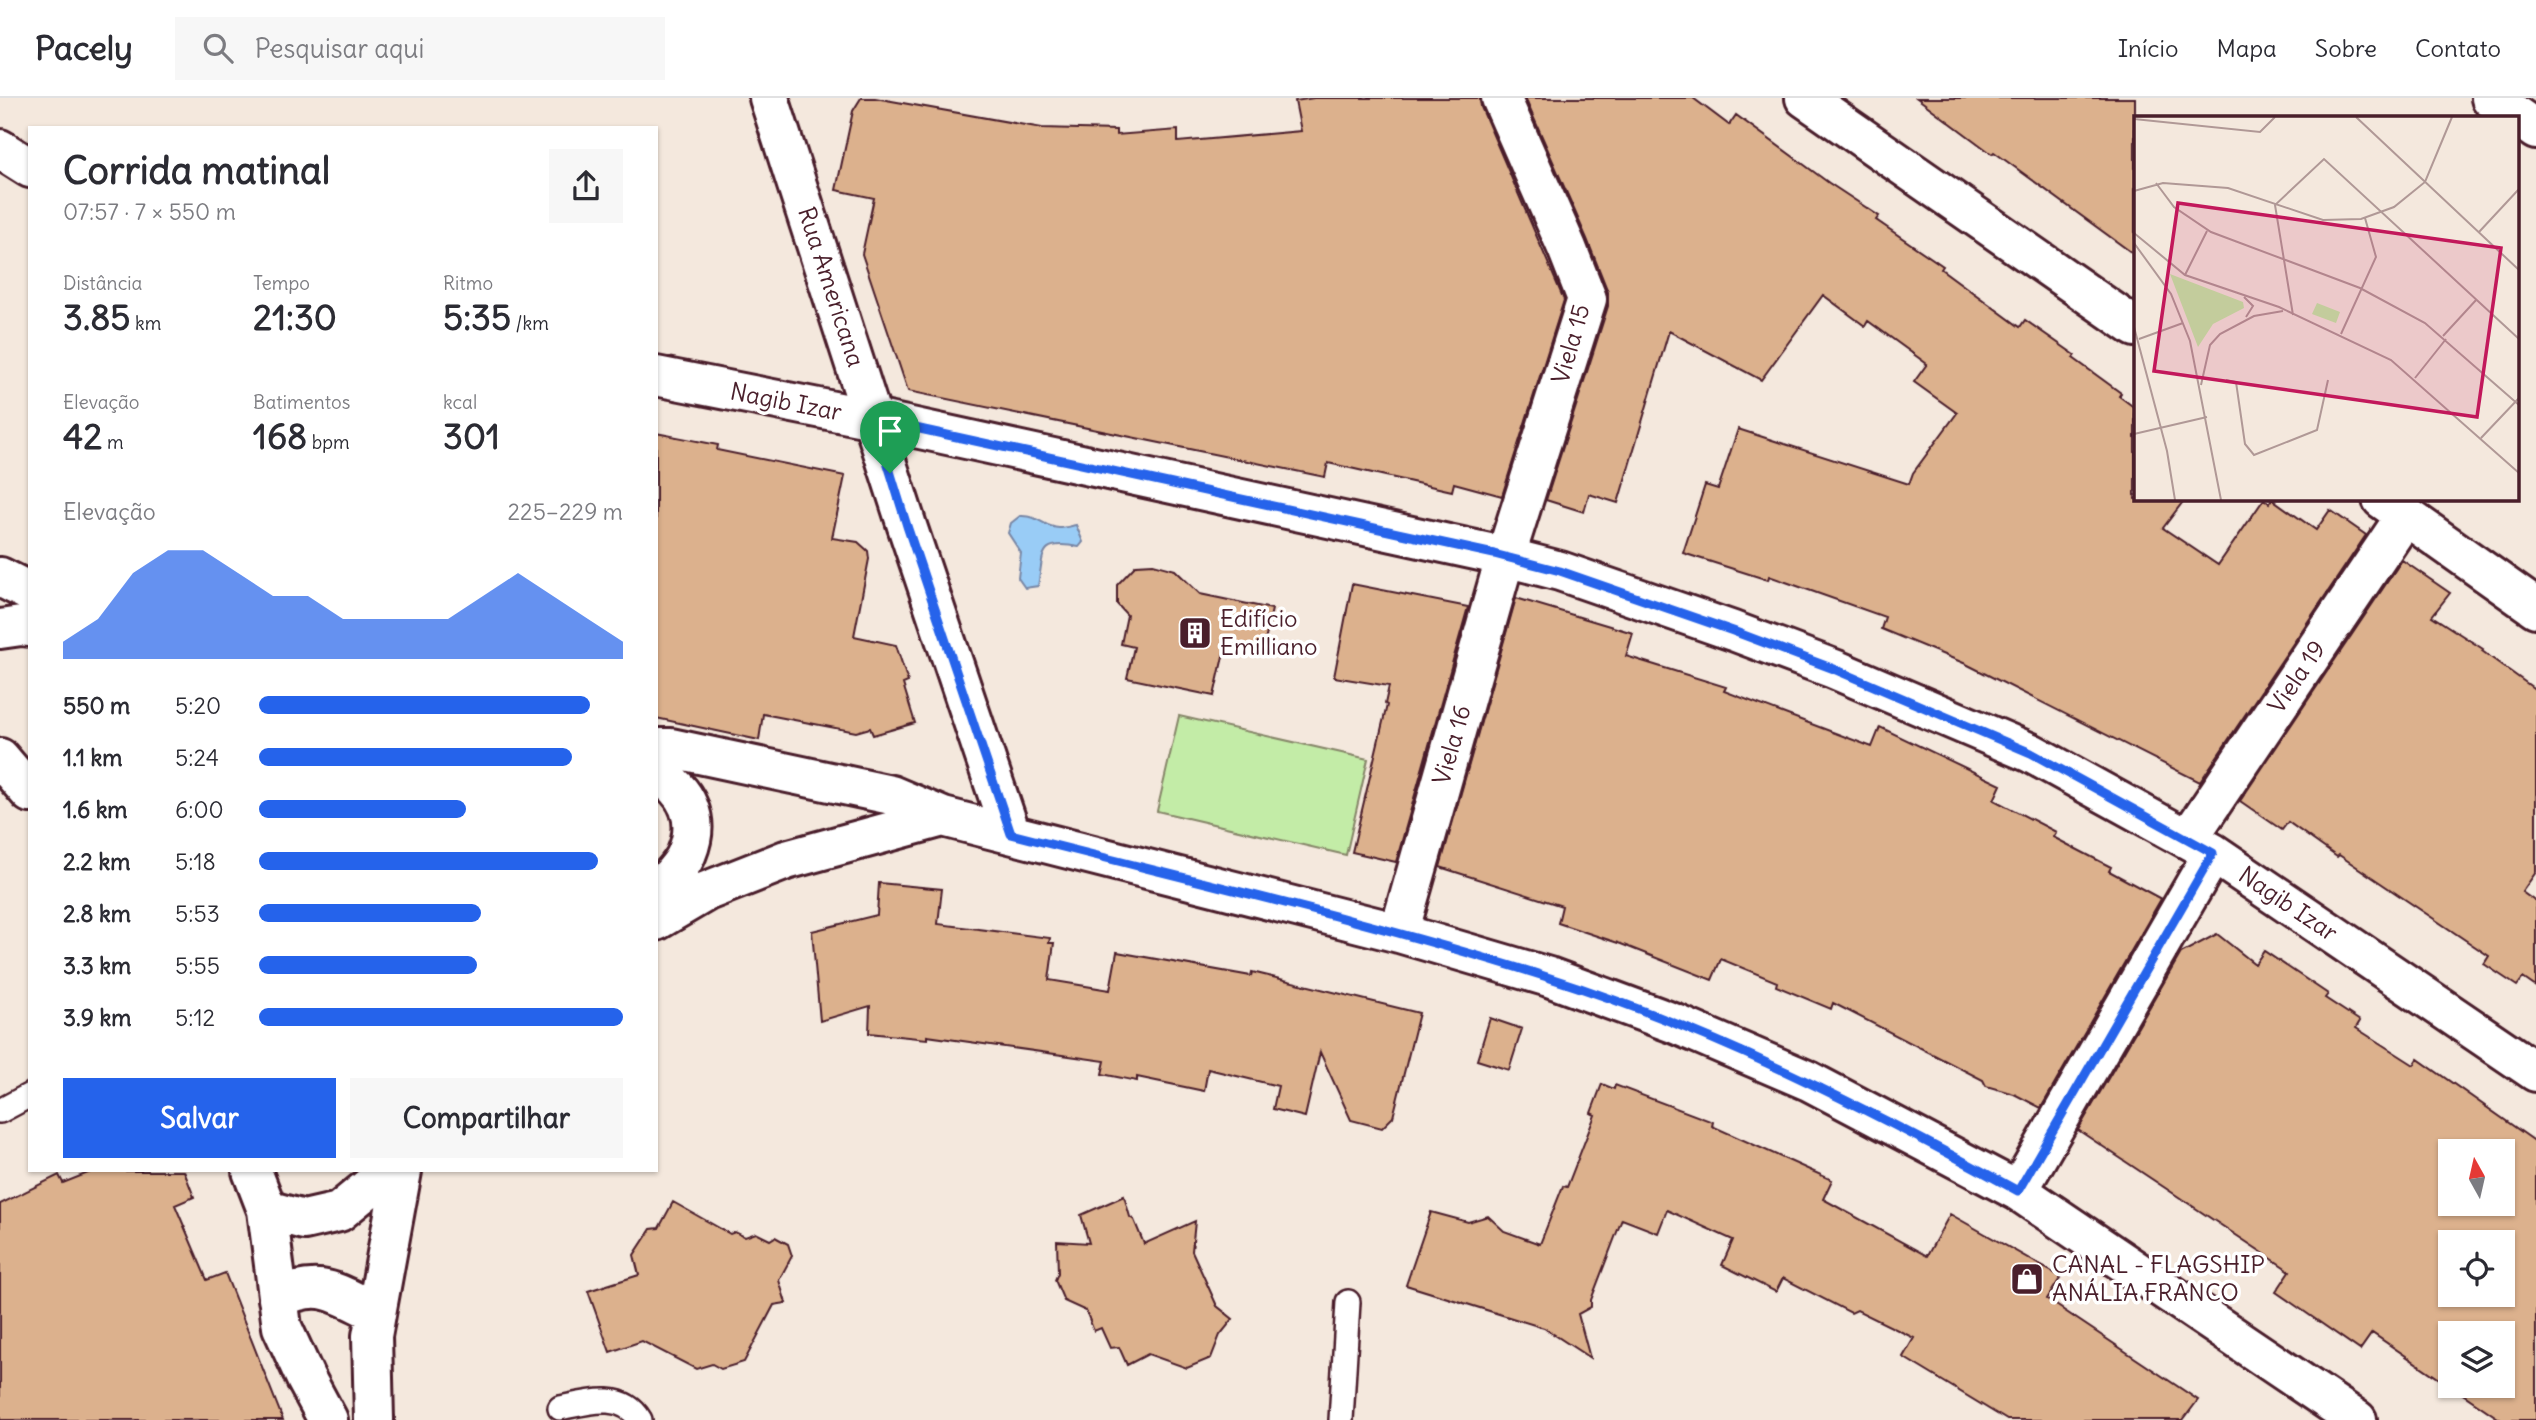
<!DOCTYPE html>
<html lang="pt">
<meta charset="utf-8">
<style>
body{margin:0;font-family:Delius,sans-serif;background:#f7f7f7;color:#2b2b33;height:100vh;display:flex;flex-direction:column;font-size:26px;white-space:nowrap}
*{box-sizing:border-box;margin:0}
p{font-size:23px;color:#7c7c81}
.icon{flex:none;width:38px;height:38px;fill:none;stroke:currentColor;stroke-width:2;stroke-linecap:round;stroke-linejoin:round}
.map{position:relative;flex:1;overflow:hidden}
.side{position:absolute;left:28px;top:28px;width:630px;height:1046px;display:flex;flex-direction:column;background:#fff;border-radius:0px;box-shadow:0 2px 5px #0004}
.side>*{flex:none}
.needle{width:46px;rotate:352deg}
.tools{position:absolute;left:2438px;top:1041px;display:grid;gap:14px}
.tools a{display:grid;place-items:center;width:77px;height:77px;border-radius:0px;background:#fff;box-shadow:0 2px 5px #0004;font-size:35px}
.pin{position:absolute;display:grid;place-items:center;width:60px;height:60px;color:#fff;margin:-72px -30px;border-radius:50% 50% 50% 0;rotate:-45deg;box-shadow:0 0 7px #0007}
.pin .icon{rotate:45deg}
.round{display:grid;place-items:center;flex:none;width:74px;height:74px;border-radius:0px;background:#f7f7f7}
.head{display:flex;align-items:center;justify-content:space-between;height:119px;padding:0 35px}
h1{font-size:38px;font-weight:700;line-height:52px}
.metrics{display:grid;grid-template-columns:repeat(3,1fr);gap:10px;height:119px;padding:7px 35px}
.metrics div{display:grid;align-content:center}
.metrics b{font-size:35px;font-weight:700}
.metrics small{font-size:19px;font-weight:400}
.metrics p{font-size:19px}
.chart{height:196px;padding:14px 35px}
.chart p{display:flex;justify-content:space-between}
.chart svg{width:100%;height:126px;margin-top:7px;fill:#2563eb;opacity:.7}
.button{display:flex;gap:14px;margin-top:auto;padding:14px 35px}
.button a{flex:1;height:80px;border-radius:0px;background:#2563eb;color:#fff;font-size:28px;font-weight:700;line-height:80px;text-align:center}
.button a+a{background:#f7f7f7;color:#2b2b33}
ul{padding:0 35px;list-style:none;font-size:23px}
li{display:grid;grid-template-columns:112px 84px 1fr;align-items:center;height:52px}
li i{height:18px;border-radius:9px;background:#2563eb}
header{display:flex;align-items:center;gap:42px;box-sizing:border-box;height:98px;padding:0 35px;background:#fff;border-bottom:2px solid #e1e1e2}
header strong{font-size:33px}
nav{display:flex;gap:38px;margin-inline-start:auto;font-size:24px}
.search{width:490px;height:63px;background:#f7f7f7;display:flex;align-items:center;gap:18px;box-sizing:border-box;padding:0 24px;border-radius:0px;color:#7c7c81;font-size:26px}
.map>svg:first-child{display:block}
.green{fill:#c3eca7;stroke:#868669;stroke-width:2}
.water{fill:#99ccf6;stroke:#7987a5;stroke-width:2}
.building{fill:#dcb18d;stroke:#4a1f2b;stroke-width:2;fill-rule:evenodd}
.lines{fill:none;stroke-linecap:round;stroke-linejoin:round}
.service-casing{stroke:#4a1f2b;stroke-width:28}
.minor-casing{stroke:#4a1f2b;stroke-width:44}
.tertiary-casing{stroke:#4a1f2b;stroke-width:44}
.service{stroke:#fff;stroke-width:23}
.minor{stroke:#fff;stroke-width:38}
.tertiary{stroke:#fff;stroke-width:38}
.route-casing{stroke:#fff;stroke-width:14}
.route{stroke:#2563eb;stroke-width:9}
.labels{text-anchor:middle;stroke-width:7;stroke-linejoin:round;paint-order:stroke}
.street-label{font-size:24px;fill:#4a1f2b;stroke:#fff}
.poi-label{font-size:24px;fill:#4a1f2b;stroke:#fff;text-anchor:start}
.inset-road{fill:none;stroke:#b09896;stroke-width:2}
.view{fill:#c2185b;fill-opacity:0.15;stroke:#c2185b;stroke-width:3.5}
.inset-edge{fill:none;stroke:#4a1f2b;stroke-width:3.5}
</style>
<header>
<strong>Pacely</strong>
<div class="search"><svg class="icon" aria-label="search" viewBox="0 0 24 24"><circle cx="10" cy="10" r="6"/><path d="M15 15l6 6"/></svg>Pesquisar aqui</div>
<nav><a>Início</a><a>Mapa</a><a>Sobre</a><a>Contato</a></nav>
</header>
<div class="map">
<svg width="2536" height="1322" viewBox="0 0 2536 1322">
<rect width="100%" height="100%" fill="#f4e8dd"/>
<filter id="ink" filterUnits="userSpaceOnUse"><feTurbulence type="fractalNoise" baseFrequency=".0143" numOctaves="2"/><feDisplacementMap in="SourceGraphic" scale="14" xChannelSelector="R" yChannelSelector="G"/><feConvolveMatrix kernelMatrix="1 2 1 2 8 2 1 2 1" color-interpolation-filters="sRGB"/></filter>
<g filter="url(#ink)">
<path class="green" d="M1179 618 1368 661 1346 757 1157 713Z"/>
<path class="water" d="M1020 418C1039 417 1043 429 1059 430 1064 430 1071 428 1076 427L1083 444 1079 449C1038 441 1044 455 1038 488L1025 490 1018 480 1021 455 1008 435 1011 425Z"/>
<path class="building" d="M861 0H875L1042 30 1116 32V37L1178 32V44L1301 33 1295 3 1314 0H1480L1481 9 1564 202 1502 398 1454 385 1452 393 1328 365 1325 379 908 293 862 156 874 100 836 92 853 13Z
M1525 0H1693L1729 27 1736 17 1829 85 1879 118 1876 122 1943 168 1941 171 2020 229 2025 222 2075 257 2073 260 2121 295 2119 298 2135 310V401H2185L2163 430 2218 467 2264 401 2269 405 2272 401 2316 432 2330 412 2366 437 2200 684 1966 566 1881 531 1885 519 1769 478 1768 482 1683 455 1705 387 1718 391 1738 331 1909 386 1913 375 1957 315 1914 284 1927 266 1868 223 1865 228 1823 197 1761 282 1669 233 1618 405 1589 396 1584 414 1546 402 1608 208V194L1587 141Z
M1917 0H2135V157L1994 54 1992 56Z
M656 335 718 347 717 352 845 378 832 440 858 444 868 453 869 461 854 538 896 547 908 584 903 586 915 625 873 637 870 630 856 634 763 616 759 642 656 620Z
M2402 462 2450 495 2432 518 2483 551 2482 553 2536 592V774L2522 794 2536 804V889L2523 880 2517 888 2484 866 2489 858 2339 757 2337 759 2288 724 2282 732 2240 703Z
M1153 466 1175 472 1200 496 1272 511 1263 553 1226 545 1214 598 1127 580 1134 549 1121 546 1127 517 1117 506V487L1136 467Z
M1352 486 1468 509 1396 764 1352 754 1387 607 1385 606 1389 588 1334 579Z
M1516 500 1633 535 1626 558 1726 589 1724 593 1872 649 1880 629 2001 687 1994 702 2056 734 2053 739 2111 769 2109 773 2161 801 2041 1010 2014 996 1986 988 1983 982 1833 905 1831 911 1776 888 1777 884 1721 861 1712 882 1621 846 1558 825 1562 808 1440 769Z
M879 785 942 791 938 826 1050 840 1049 845H1054L1049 882 1110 892 1117 854 1251 878 1252 874 1419 915 1393 1019 1382 1030 1351 1022 1320 954 1305 1019 1273 1011 1278 988 1208 971 1204 993 1137 979V983L1102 976 1105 963 927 938V941L869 935 870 908 820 923 812 833 877 817Z
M2217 836 2255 866 2264 853 2328 896 2325 900 2360 923 2356 930 2414 967 2418 961 2536 1044V1322H2501L2451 1288H2502V1236H2450V1288L2372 1235 2360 1252 2276 1194 2290 1173 2078 1032 2181 855ZM2450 1054H2502V1106H2450ZM2450 1144H2502V1197H2450Z
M1490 920 1522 931 1509 972 1477 962Z
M1602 986 1614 991 1615 987 1713 1024 1712 1028 1832 1082 1823 1101 1927 1158 1950 1116 2061 1179 2047 1201 2198 1302 2183 1322H2007L1903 1259 1914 1240 1857 1212 1851 1215 1783 1180 1776 1194 1722 1167 1733 1142 1667 1112 1658 1135 1622 1121 1591 1202V1209L1578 1216 1590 1260 1544 1230 1406 1187 1431 1114 1468 1124 1488 1118 1504 1133 1540 1146 1563 1088 1567 1089 1595 1017 1591 1015Z
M93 1073H184L194 1099 175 1107 207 1182 225 1175 283 1322H0V1106L59 1077 63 1085Z
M1124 1098 1130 1119 1134 1122 1144 1146 1195 1123 1192 1153 1217 1208 1233 1221 1220 1237 1211 1260 1187 1270 1148 1256 1127 1267 1119 1249 1110 1250 1101 1230 1094 1233 1086 1213 1064 1203 1055 1182 1058 1175 1057 1143 1089 1145 1081 1117Z
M673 1104 730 1136 735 1134 745 1139 756 1135 770 1142 775 1139 788 1146 792 1158 779 1182 786 1205 774 1207 744 1264 721 1271 712 1266 696 1271 642 1243 610 1254 588 1193 639 1177 634 1157 651 1131 659 1130Z"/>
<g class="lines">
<defs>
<path id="service" d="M0 1013 30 997
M560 1310C588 1304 623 1293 640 1322
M1341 1322 1348 1204"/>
<path id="minor" d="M769 0 907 428 1011 736
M1805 0 2135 229
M0 51 30 70
M656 278 874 321 1494 456 1560 473 1733 533 1834 571 2031 655 2213 755 2536 974
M2382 401 2536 510
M0 479 30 494
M0 531 21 528 30 529
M656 650H671L891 697 943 719 1399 835 1549 879 1676 926 1809 983 2018 1093 2357 1322
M0 660 30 695
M656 675C687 692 701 721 687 755 682 769 666 783 656 795
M2188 741 2406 417
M656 823 707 793 786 762 943 719
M1399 835 1505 460 1587 201 1567 150 1501 0
M252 1073 267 1112 282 1229 306 1281 328 1322
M2018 1093 2213 755
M267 1112 304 1122 339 1114 389 1073
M278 1201C320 1179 337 1196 376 1214
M374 1322 372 1238 402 1073"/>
<path id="tertiary" d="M2491 0 2536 32"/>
</defs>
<use href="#service" class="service-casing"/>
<use href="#minor" class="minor-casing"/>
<use href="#tertiary" class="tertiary-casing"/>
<use href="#service" class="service"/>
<use href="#minor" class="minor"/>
<use href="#tertiary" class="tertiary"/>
</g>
</g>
<g class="lines" filter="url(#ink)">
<defs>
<path id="route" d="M874 321 1494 456 1560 473 1733 533 1834 571 2031 655 2213 755 2018 1093C1867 1010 1711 931 1547 879 1371 823 1190 782 1011 736L907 428Z"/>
</defs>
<use href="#route" class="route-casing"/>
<use href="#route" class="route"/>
</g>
<defs>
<symbol id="building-square" viewBox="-11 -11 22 22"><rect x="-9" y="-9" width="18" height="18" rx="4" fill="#4a1f2b" stroke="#fff"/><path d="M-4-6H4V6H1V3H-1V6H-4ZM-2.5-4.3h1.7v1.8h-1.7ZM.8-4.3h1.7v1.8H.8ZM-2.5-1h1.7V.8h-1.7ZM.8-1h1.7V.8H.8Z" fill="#fff"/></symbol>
<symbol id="shop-square" viewBox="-11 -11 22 22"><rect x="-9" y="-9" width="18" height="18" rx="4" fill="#4a1f2b" stroke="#fff"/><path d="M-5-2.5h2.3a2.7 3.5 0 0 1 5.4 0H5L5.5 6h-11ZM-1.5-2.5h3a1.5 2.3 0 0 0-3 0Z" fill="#fff"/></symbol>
</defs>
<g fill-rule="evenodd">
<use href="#building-square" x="1176" y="516" width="38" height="38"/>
<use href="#shop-square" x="2008" y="1162" width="38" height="38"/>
</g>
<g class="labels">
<g class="street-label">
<text transform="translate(831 189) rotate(72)" y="8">Rua Americana</text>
<text transform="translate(1571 246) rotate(-74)" y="8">Viela 15</text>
<text transform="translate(786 304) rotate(11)" y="8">Nagib Izar</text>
<text transform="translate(2297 579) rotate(-56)" y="8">Viela 19</text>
<text transform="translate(1452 647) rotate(-74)" y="8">Viela 16</text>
<text transform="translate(2288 806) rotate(34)" y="8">Nagib Izar</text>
</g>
<g class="poi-label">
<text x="1220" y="529">Edifício<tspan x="1220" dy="28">Emilliano</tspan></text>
<text x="2052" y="1175">CANAL - FLAGSHIP<tspan x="2052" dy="28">ANÁLIA FRANCO</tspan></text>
</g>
</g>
<g transform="translate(2134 18)">
<rect width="385" height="385" fill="#f4e8dd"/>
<path d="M36 158 109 186 110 192 79 208 64 231ZM183 187 206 196 202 207 178 198Z" fill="#c3eca7"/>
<path class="inset-road" d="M222 1 385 154M0 3 126 16 141 1M22 67 40 91 77 116 226 172 291 207 385 289M0 75 29 67 94 72 189 104 227 103 260 91 291 66 318 1M345 116 385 73M0 117 51 159 145 191 257 244 385 357M0 127 37 178 56 225 87 384M51 159 73 115M110 181 119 190 112 201M159 199 141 89 190 43 385 223M0 211 33 335 41 384M207 218 242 141 231 102M309 220 343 183M5 223 49 207M281 262 312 223M92 264 102 266 111 328 120 339 183 314 194 264M67 269 76 229 86 218 120 200 149 195M0 318 73 301M347 322 385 282"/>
<path class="view" d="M44 87 367 132 343 301 20 255Z"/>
<rect width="385" height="385" class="inset-edge"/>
</g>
</svg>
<div class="tools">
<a><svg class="needle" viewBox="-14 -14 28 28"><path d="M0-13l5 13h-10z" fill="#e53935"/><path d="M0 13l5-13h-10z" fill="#7c7c81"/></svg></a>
<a><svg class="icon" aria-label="locate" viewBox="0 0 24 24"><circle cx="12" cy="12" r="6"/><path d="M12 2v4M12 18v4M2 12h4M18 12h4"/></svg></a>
<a><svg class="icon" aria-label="layers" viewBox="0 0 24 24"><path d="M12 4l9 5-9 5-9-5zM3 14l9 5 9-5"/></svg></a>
</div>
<div class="pin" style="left:890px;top:375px;background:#1e9e55"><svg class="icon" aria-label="arrive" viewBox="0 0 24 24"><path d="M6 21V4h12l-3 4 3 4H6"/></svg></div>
<section class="side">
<div class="head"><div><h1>Corrida matinal</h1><p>07:57 · 7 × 550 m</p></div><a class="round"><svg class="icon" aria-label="share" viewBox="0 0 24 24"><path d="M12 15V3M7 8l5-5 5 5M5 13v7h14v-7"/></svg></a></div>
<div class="metrics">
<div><p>Distância</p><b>3.85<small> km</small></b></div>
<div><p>Tempo</p><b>21:30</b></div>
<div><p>Ritmo</p><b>5:35<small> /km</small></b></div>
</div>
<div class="metrics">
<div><p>Elevação</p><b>42<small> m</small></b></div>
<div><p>Batimentos</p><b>168<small> bpm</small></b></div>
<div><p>kcal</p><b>301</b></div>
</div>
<div class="chart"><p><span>Elevação</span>225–229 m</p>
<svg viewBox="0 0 160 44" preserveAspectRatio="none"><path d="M0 44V38L10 30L20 14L30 6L40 6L50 14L60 22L70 22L80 30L90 30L100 30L110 30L120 22L130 14L140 22L150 30L160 38V44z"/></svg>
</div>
<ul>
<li><b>550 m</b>5:20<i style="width:91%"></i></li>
<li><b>1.1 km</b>5:24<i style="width:86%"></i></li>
<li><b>1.6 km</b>6:00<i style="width:57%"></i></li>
<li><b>2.2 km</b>5:18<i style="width:93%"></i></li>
<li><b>2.8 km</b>5:53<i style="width:61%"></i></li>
<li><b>3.3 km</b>5:55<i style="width:60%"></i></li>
<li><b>3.9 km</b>5:12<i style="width:100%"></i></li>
</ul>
<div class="button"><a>Salvar</a><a>Compartilhar</a></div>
</section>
</div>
